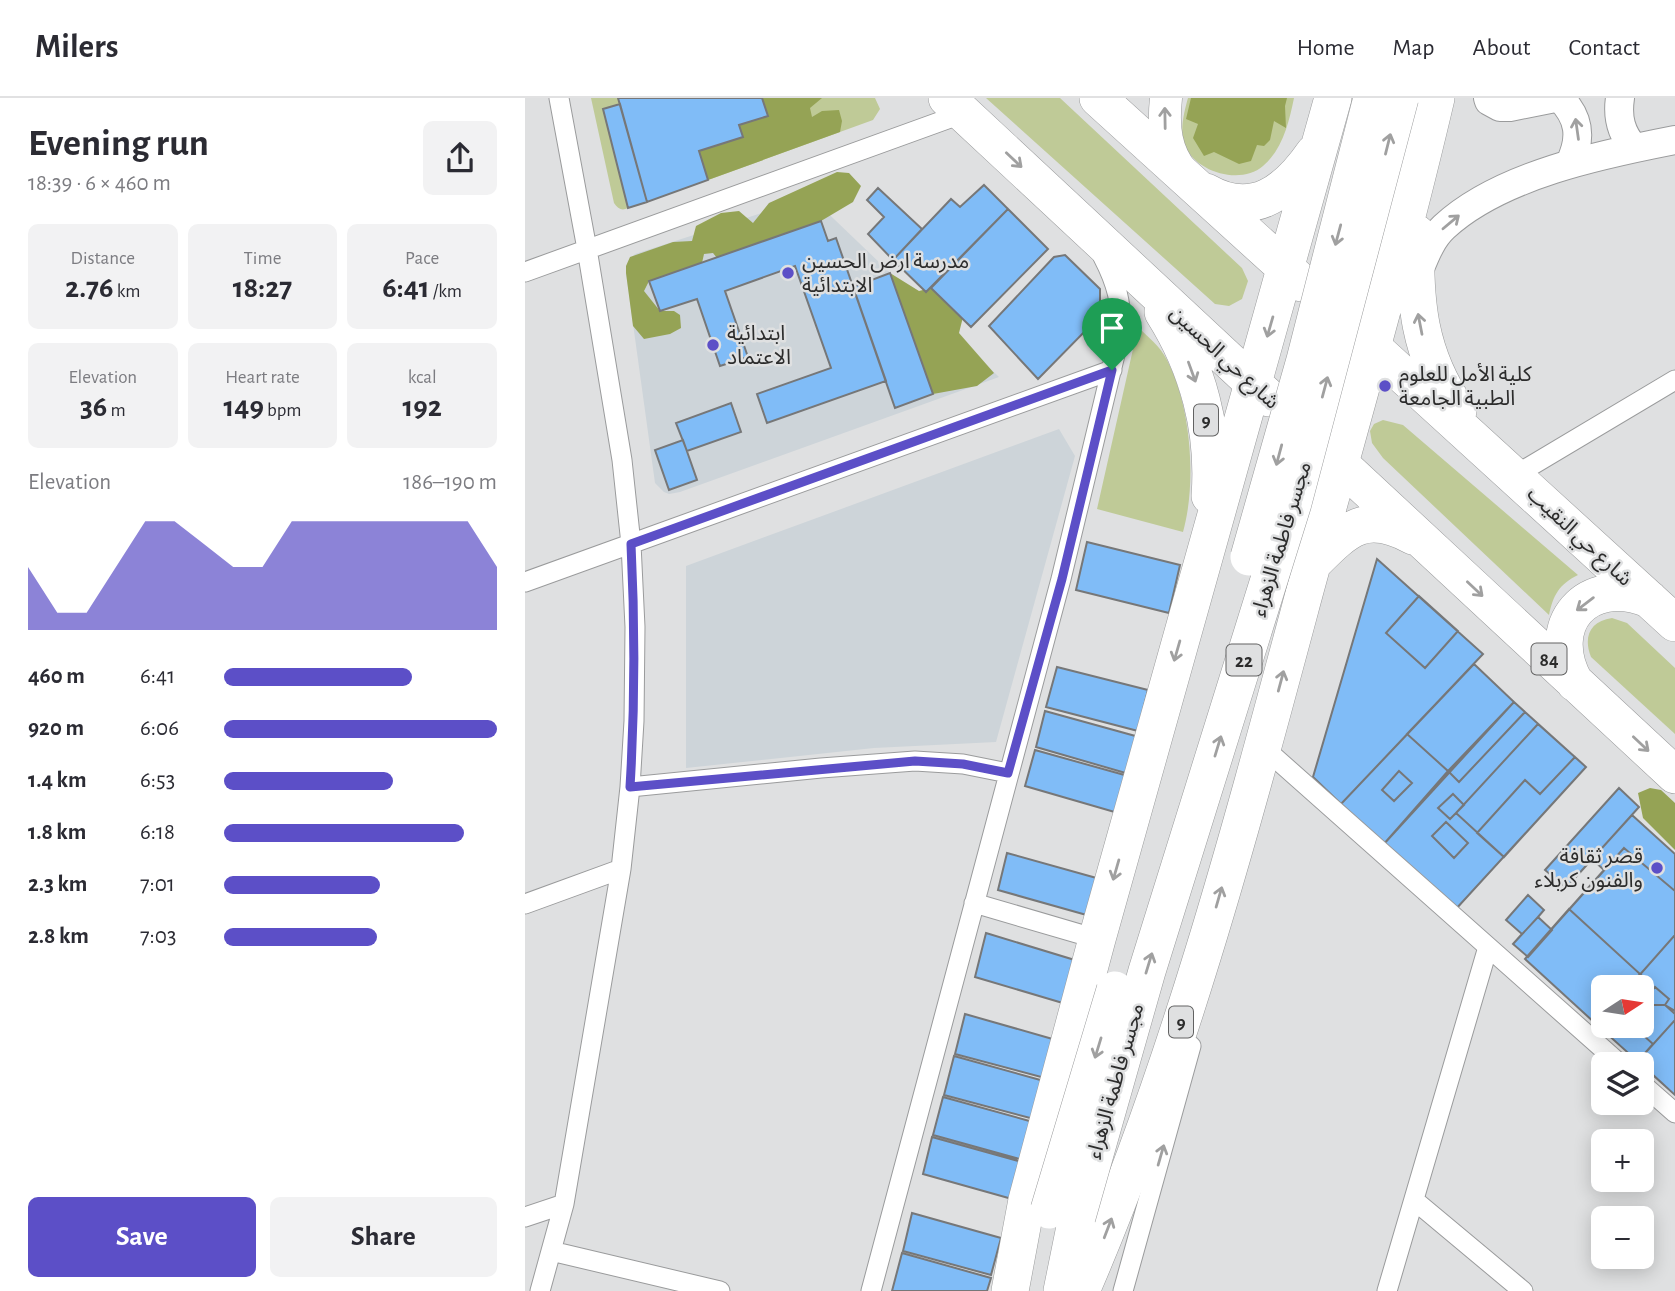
<!DOCTYPE html>
<meta charset="utf-8">
<style>
body{margin:0;font-family:"Alegreya Sans","Noto Sans Arabic",sans-serif;background:#f2f2f3;color:#2b2b33;height:100vh;display:flex;flex-direction:column;font-size:26px;white-space:nowrap}
*{box-sizing:border-box;margin:0}
p{font-size:23px;color:#7c7c81}
.icon{flex:none;width:38px;height:38px;fill:none;stroke:currentColor;stroke-width:2;stroke-linecap:round;stroke-linejoin:round}
.map{position:relative;flex:1;overflow:hidden}
.side{display:flex;flex-direction:column;background:#fff;width:525px}
.side>*{flex:none}
.needle{width:46px;rotate:78deg}
.tools{position:absolute;left:1066px;top:877px;display:grid;gap:14px}
.tools a{display:grid;place-items:center;width:63px;height:63px;border-radius:10px;background:#fff;box-shadow:0 4px 18px #0003;font-size:35px}
.pin{position:absolute;display:grid;place-items:center;width:60px;height:60px;color:#fff;margin:-72px -30px;border-radius:50% 50% 50% 0;rotate:-45deg;box-shadow:0 0 7px #0007}
.pin .icon{rotate:45deg}
.round{display:grid;place-items:center;flex:none;width:74px;height:74px;border-radius:10px;background:#f2f2f3}
.head{display:flex;align-items:center;justify-content:space-between;height:119px;padding:0 28px}
h1{font-size:38px;font-weight:600;line-height:52px}
.stats{display:grid;grid-template-columns:repeat(3,1fr);gap:10px;height:119px;padding:7px 28px}
.stats div{display:grid;align-content:center;border-radius:10px;background:#f2f2f3;text-align:center}
.stats b{font-size:30px;font-weight:600}
.stats small{font-size:19px;font-weight:400}
.stats p{font-size:19px}
.chart{height:196px;padding:14px 28px}
.chart p{display:flex;justify-content:space-between}
.chart svg{width:100%;height:126px;margin-top:7px;fill:#5c4fc7;opacity:.7}
.action{display:flex;gap:14px;margin-top:auto;padding:14px 28px}
.action a{flex:1;height:80px;border-radius:10px;background:#5c4fc7;color:#fff;font-size:28px;font-weight:600;line-height:80px;text-align:center}
.action a+a{background:#f2f2f3;color:#2b2b33}
ul{padding:0 28px;list-style:none;font-size:23px}
li{display:grid;grid-template-columns:112px 84px 1fr;align-items:center;height:52px}
li i{height:18px;border-radius:9px;background:#5c4fc7}
header{display:flex;align-items:center;gap:42px;box-sizing:border-box;height:98px;padding:0 35px;background:#fff;border-bottom:2px solid #e1e1e2}
header strong{font-size:33px}
nav{display:flex;gap:38px;margin-inline-start:auto;font-size:24px}
main{display:flex;flex:1;min-height:0}
.map>svg:first-child{display:block}
.built{fill:#cdd4d9}
.green{fill:#bfca97}
.forest{fill:#95a355}
.building{fill:#80bcf7;stroke:#767778;stroke-width:2}
.lines{fill:none;stroke-linecap:round;stroke-linejoin:round}
.street-casing{stroke:#9a9b9c;stroke-width:21}
.secondary-casing{stroke:#9a9b9c;stroke-width:30}
.primary-casing{stroke:#9a9b9c;stroke-width:33}
.highway-casing{stroke:#9a9b9c;stroke-width:38}
.street{stroke:#fff;stroke-width:19}
.secondary{stroke:#fff;stroke-width:28}
.primary{stroke:#fff;stroke-width:32}
.highway{stroke:#fff;stroke-width:37}
.highway-bridge-casing{stroke:#9a9b9c;stroke-width:38;stroke-linecap:butt}
.highway-bridge{stroke:#fff;stroke-width:37}
.oneway{stroke:#a0a0a0}
.route-casing{stroke:#fff;stroke-width:14}
.route{stroke:#5c4fc7;stroke-width:9}
.poi-dot{fill:#5c4fc7;stroke:#dfe0e1;stroke-width:2.5}
.labels{text-anchor:middle;stroke-width:5;stroke-linejoin:round;paint-order:stroke}
.shield{fill:#dfe0e1;stroke:#626262;stroke-width:2}
.shield-label{font-size:19px;font-weight:bold;fill:#2c2c2c}
.poi-label{font-size:21px;fill:#2c2c2c;stroke:#dfe0e1;text-anchor:start}
.street-label{font-size:21px;fill:#2c2c2c;stroke:#dfe0e1}
</style>
<header>
<strong>Milers</strong>
<nav><a>Home</a><a>Map</a><a>About</a><a>Contact</a></nav>
</header>
<main>
<section class="side">
<div class="head"><div><h1>Evening run</h1><p>18:39 · 6 × 460 m</p></div><a class="round"><svg class="icon" aria-label="share" viewBox="0 0 24 24"><path d="M12 15V3M7 8l5-5 5 5M5 13v7h14v-7"/></svg></a></div>
<div class="stats">
<div><p>Distance</p><b>2.76<small> km</small></b></div>
<div><p>Time</p><b>18:27</b></div>
<div><p>Pace</p><b>6:41<small> /km</small></b></div>
</div>
<div class="stats">
<div><p>Elevation</p><b>36<small> m</small></b></div>
<div><p>Heart rate</p><b>149<small> bpm</small></b></div>
<div><p>kcal</p><b>192</b></div>
</div>
<div class="chart"><p><span>Elevation</span>186–190 m</p>
<svg viewBox="0 0 160 44" preserveAspectRatio="none"><path d="M0 44V22L10 38L20 38L30 22L40 6L50 6L60 14L70 22L80 22L90 6L100 6L110 6L120 6L130 6L140 6L150 6L160 22V44z"/></svg>
</div>
<ul>
<li><b>460 m</b>6:41<i style="width:69%"></i></li>
<li><b>920 m</b>6:06<i style="width:100%"></i></li>
<li><b>1.4 km</b>6:53<i style="width:62%"></i></li>
<li><b>1.8 km</b>6:18<i style="width:88%"></i></li>
<li><b>2.3 km</b>7:01<i style="width:57%"></i></li>
<li><b>2.8 km</b>7:03<i style="width:56%"></i></li>
</ul>
<div class="action"><a>Save</a><a>Share</a></div>
</section>
<div class="map">
<svg width="1150" height="1193" viewBox="0 0 1150 1193">
<rect width="100%" height="100%" fill="#dfe0e1"/>
<path class="built" d="M286 99 474 279 155 394 144 396 139 394 130 385 101 175 103 163 110 156Z
M534 331 550 358 471 644 349 650 161 670V468Z"/>
<path class="green" d="M66 0H93L95 6 78 11 103 110C97 113 93 111 89 105Z
M237 0H350L355 11 348 22 183 82 174 53 218 39 214 27 242 18Z
M461 0H535L717 170 723 183 717 201 704 208 690 206Z
M663 0H769C764 24 758 51 738 68 716 87 672 75 660 48 654 34 659 14 663 0Z
M613 229C623 239 635 248 642 262 666 308 672 384 658 434L572 411Z
M858 322 878 327 1053 477C1034 486 1028 498 1024 517L858 360 847 345 845 333 849 326Z
M1087 520 1102 525 1150 570V636L1066 559C1058 539 1065 523 1087 520Z"/>
<path class="forest" d="M237 0H297L285 10 287 19 297 13 314 12 317 23 315 34 183 82 174 53 218 39 214 27 242 18Z
M666 0H762L760 8 761 30 749 23 745 42 739 48 732 47 726 63 714 66 689 54 679 58 668 40 673 26 661 21Z
M312 74 324 75 336 88 328 104 296 123 192 160 188 155 179 156 177 165 124 183 119 193 135 213H149L155 217 156 230 145 236 119 241 108 228 101 175V168L105 159 148 144 167 143 171 128 196 115 214 113 228 125 244 105Z
M365 175 394 193 406 190 425 209 439 215 434 235 469 275 452 288 408 296Z
M1125 690 1136 692 1150 705V752L1118 720 1113 695Z"/>
<path class="building" d="M93 0H237L243 18 214 27 218 39 174 53 183 82 122 104Z
M95 6 122 104 103 110 78 11Z
M459 87 483 111 401 194 368 162 426 101 435 109Z
M353 90 397 131 368 162 343 136 359 119 342 102Z
M483 111 523 151 446 229 406 190Z
M296 123 303 143 311 140 361 283 242 325 232 296 306 270 270 168 200 193 223 259 195 268 172 201 135 213 124 183Z
M540 157 575 191V214L572 221 513 281 464 228 529 159Z
M365 175 408 296 370 310 328 189Z
M206 305 216 334 162 353 151 325Z
M158 342 172 382 144 392 130 352Z
M562 444 655 467 644 515 551 492Z
M852 461 958 556 816 706 788 679Z
M894 498 933 533 900 570 861 535Z
M949 566 989 604 858 747 816 706Z
M949 566 989 604 923 673 882 636Z
M532 569 623 592 613 633 521 609Z
M989 604 1000 614 934 684 923 673Z
M520 613 614 639 604 676 511 649Z
M1000 614 1061 669 930 812 858 747 923 673 934 684Z
M1013 626 1061 669 979 759 931 715Z
M510 652 603 678 593 715 500 688Z
M1050 659 1061 669 979 759 952 735 1000 682 1015 696Z
M874 673 887 685 869 703 857 692Z
M1094 690 1114 709 1041 790 1020 772Z
M928 696 939 707 925 721 913 710Z
M1107 717 1150 756V837L1104 889H1078V918L1071 926 1000 861 1079 772 1067 761Z
M921 724 943 745 929 760 907 738Z
M1099 750 1150 793V837L1104 889H1078V918L1071 926 1000 861Z
M482 755 575 781 565 818 473 792Z
M1003 797 1019 812 1013 819 1027 832 1003 859 988 846 997 836 981 822Z
M1044 811 1115 876 1104 889H1078V918L1071 926 1000 861Z
M1013 819 1027 832 1003 859 988 846Z
M461 835 553 863 541 906 450 879Z
M1150 837V997L1071 926 1078 918V928H1116V889H1104Z
M1115 876 1124 884 1120 889 1126 894 1130 889 1144 901 1140 907 1150 913V997L1113 963 1128 946 1108 928H1116V889H1104Z
M1123 907H1140L1150 916V997L1113 963 1128 946 1108 928H1116V909Z
M440 916 531 942 520 980 430 956Z
M1150 922V997L1113 963Z
M429 958 519 983 509 1021 419 997Z
M418 999 508 1024 498 1062 408 1037Z
M407 1039 497 1064 487 1101 398 1076Z
M387 1115 476 1140 466 1177 378 1153Z
M377 1155 466 1180 462 1193H367Z"/>
<g class="lines">
<defs>
<path id="street" d="M0 174 439 15
M989 378 1150 282
M0 484 587 272
M738 649 1095 966
M105 689 296 670 390 663 438 666 483 675
M449 805 572 841
M0 806 96 771
M1116 985 1150 1015
M889 1102 998 1193
M0 1119 39 1106
M26 1153 195 1193
M15 1193 39 1106 96 771 105 689 109 623 110 529 106 446 97 362 62 151 34 0
M346 1193 536 481 595 236C598 207 591 184 578 159
M598 1193 666 948
M862 1193 963 849"/>
<path id="secondary" d="M963 0 964 3 975 9H985L1030 0
M1035 0C1055 20 1057 40 1045 65
M1095 0C1092 20 1096 35 1109 50
M893 175C900 158 906 141 919 129 975 77 1078 56 1150 42"/>
<path id="primary" d="M641 0C638 28 640 54 659 76"/>
<path id="highway" d="M422 0 744 300
M573 0 777 185
M681 94C728 121 762 94 789 55
M891 135C889 202 893 256 933 313
M638 214C673 269 690 333 685 398
M833 236 1150 525
M799 351 1150 677
M788 465C822 431 840 412 888 438
M1050 585C1018 527 1061 476 1124 501
M485 1193 502 1102 572 841 808 0
M537 1193 552 1119
M556 1193C653 969 716 731 779 496 824 331 872 166 911 0"/>
</defs>
<use href="#street" class="street-casing"/>
<use href="#secondary" class="secondary-casing"/>
<use href="#primary" class="primary-casing"/>
<use href="#highway" class="highway-casing"/>
<use href="#street" class="street"/>
<use href="#secondary" class="secondary"/>
<use href="#primary" class="primary"/>
<use href="#highway" class="highway"/>
<defs>
<path id="highway-bridge" d="M724 459 780 262 847 0
M524 1112 590 892
M552 1119 622 873 768 405 875 0"/>
</defs>
<use href="#highway-bridge" class="highway-bridge-casing"/>
<use href="#highway-bridge" class="highway-bridge"/>
</g>
<defs><path id="oneway-shaft" d="M-6 0H5M1.5-3L5.5 0L1.5 3" fill="none" stroke-width="1.6" stroke-linecap="round" stroke-linejoin="round" transform="scale(1.75)"/></defs>
<g class="oneway">
<use href="#oneway-shaft" transform="translate(640 20) rotate(-91)"/>
<use href="#oneway-shaft" transform="translate(1052 31) rotate(-98)"/>
<use href="#oneway-shaft" transform="translate(863 46) rotate(-76)"/>
<use href="#oneway-shaft" transform="translate(489 62) rotate(43)"/>
<use href="#oneway-shaft" transform="translate(926 124) rotate(-40)"/>
<use href="#oneway-shaft" transform="translate(813 137) rotate(105)"/>
<use href="#oneway-shaft" transform="translate(895 226) rotate(-101)"/>
<use href="#oneway-shaft" transform="translate(745 229) rotate(106)"/>
<use href="#oneway-shaft" transform="translate(667 274) rotate(70)"/>
<use href="#oneway-shaft" transform="translate(800 289) rotate(-75)"/>
<use href="#oneway-shaft" transform="translate(754 357) rotate(105)"/>
<use href="#oneway-shaft" transform="translate(950 491) rotate(43)"/>
<use href="#oneway-shaft" transform="translate(1060 506) rotate(143)"/>
<use href="#oneway-shaft" transform="translate(652 553) rotate(106)"/>
<use href="#oneway-shaft" transform="translate(756 583) rotate(-75)"/>
<use href="#oneway-shaft" transform="translate(1116 646) rotate(43)"/>
<use href="#oneway-shaft" transform="translate(693 648) rotate(-73)"/>
<use href="#oneway-shaft" transform="translate(591 772) rotate(106)"/>
<use href="#oneway-shaft" transform="translate(694 799) rotate(-74)"/>
<use href="#oneway-shaft" transform="translate(624 865) rotate(-73)"/>
<use href="#oneway-shaft" transform="translate(573 950) rotate(107)"/>
<use href="#oneway-shaft" transform="translate(636 1057) rotate(-74)"/>
<use href="#oneway-shaft" transform="translate(583 1130) rotate(-69)"/>
</g>
<g class="lines">
<defs>
<path id="route" d="M587 272 537 481 483 675 438 666 390 663 105 689C110 607 110 527 106 446Z"/>
</defs>
<use href="#route" class="route-casing"/>
<use href="#route" class="route"/>
</g>
<g class="poi-dot">
<circle cx="263" cy="175" r="7"/>
<circle cx="188" cy="247" r="7"/>
<circle cx="860" cy="288" r="7"/>
<circle cx="1132" cy="770" r="7"/>
</g>
<g class="labels">
<g class="shield">
<rect x="669" y="306.5" width="24" height="31" rx="5"/>
<rect x="1006.5" y="545.5" width="35" height="31" rx="5"/>
<rect x="701.5" y="546.5" width="35" height="31" rx="5"/>
<rect x="644" y="908.5" width="24" height="31" rx="5"/>
</g>
<g class="shield-label">
<text x="681" y="329">9</text>
<text x="1024" y="568">84</text>
<text x="719" y="569">22</text>
<text x="656" y="931">9</text>
</g>
<g class="poi-label">
<text x="277" y="170">مدرسة ارض الحسين<tspan x="277" dy="24">الابتدائية</tspan></text>
<text x="202" y="242">ابتدائية<tspan x="202" dy="24">الاعتماد</tspan></text>
<text x="874" y="283">كلية الأمل للعلوم<tspan x="874" dy="24">الطبية الجامعة</tspan></text>
<text x="1118" y="765" text-anchor="end">قصر ثقافة<tspan x="1118" dy="24">والفنون كربلاء</tspan></text>
</g>
<g class="street-label">
<text transform="translate(700 259) rotate(43)" y="7">شارع حي الحسين</text>
<text transform="translate(1055 438) rotate(43)" y="7">شارع حي النقيب</text>
<text transform="translate(756 441) rotate(-73)" y="7">مجسر فاطمة الزهراء</text>
<text transform="translate(590 983) rotate(-74)" y="7">مجسر فاطمة الزهراء</text>
</g>
</g>
</svg>
<div class="tools">
<a><svg class="needle" viewBox="-14 -14 28 28"><path d="M0-13l5 13h-10z" fill="#e53935"/><path d="M0 13l5-13h-10z" fill="#7c7c81"/></svg></a>
<a><svg class="icon" aria-label="layers" viewBox="0 0 24 24"><path d="M12 4l9 5-9 5-9-5zM3 14l9 5 9-5"/></svg></a>
<a>+</a>
<a>−</a>
</div>
<div class="pin" style="left:587px;top:272px;background:#1e9e55"><svg class="icon" aria-label="arrive" viewBox="0 0 24 24"><path d="M6 21V4h12l-3 4 3 4H6"/></svg></div>
</div>
</main>
